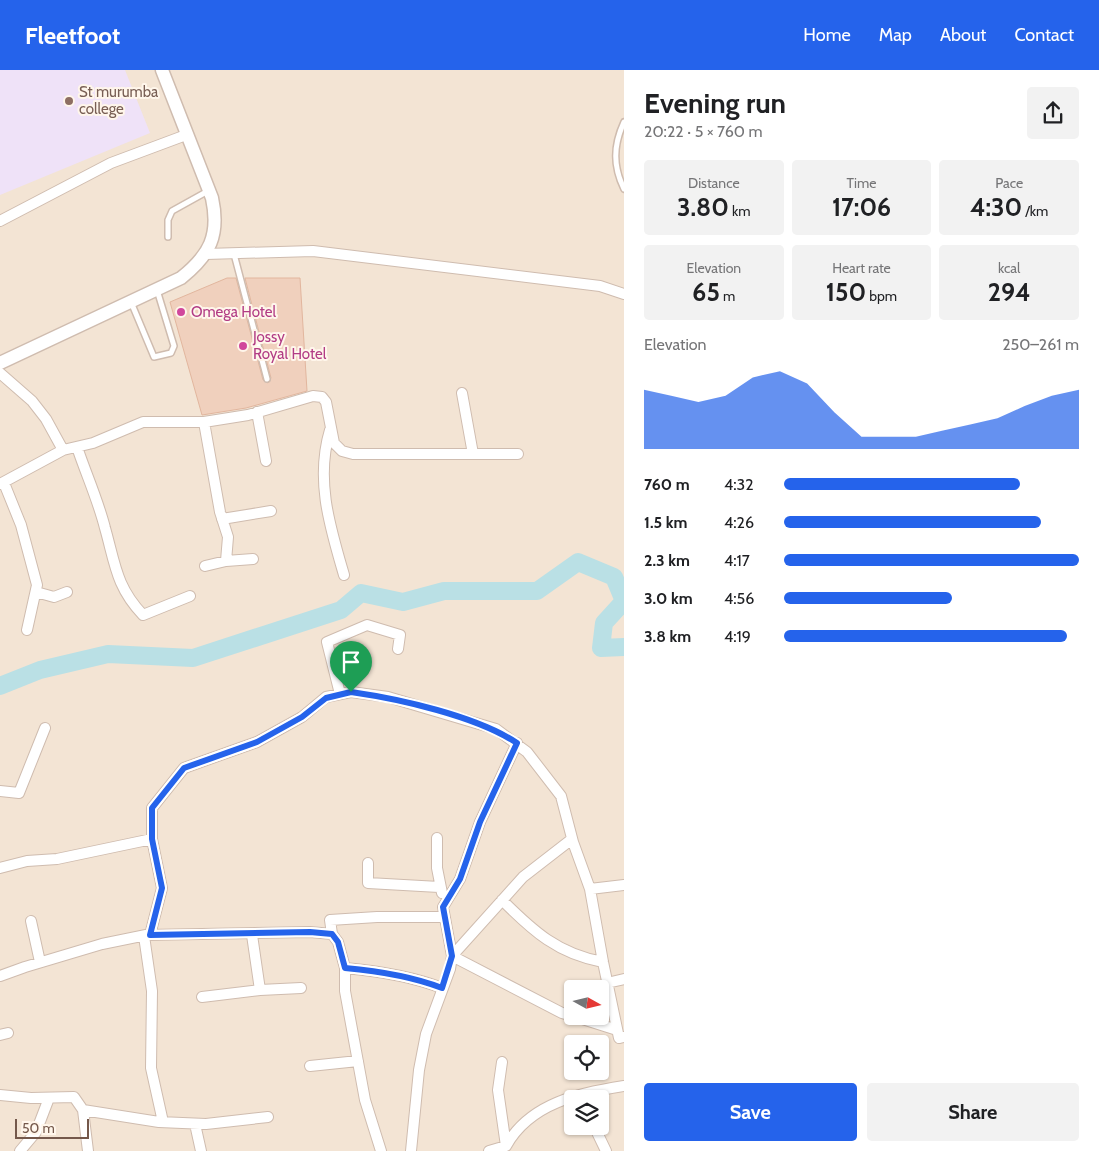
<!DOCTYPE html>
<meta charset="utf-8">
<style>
body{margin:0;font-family:Cabin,sans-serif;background:#f2f2f2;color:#202124;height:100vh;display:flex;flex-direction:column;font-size:19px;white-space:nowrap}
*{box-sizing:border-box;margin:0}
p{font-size:16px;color:#757577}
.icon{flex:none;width:28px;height:28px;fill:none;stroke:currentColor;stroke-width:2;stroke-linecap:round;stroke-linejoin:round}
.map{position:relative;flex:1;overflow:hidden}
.panel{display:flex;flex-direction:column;background:#fff;width:475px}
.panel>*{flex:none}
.needle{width:32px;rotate:98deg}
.tools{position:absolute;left:564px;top:910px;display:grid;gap:10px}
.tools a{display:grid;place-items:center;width:45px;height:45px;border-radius:5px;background:#fff;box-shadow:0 1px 4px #0004;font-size:25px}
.scale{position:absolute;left:15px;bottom:12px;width:74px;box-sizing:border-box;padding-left:5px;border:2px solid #74584b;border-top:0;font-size:14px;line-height:18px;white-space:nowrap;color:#74584b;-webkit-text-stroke:4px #fff6eb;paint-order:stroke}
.pin{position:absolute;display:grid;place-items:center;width:42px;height:42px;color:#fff;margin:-51px -21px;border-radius:50% 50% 50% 0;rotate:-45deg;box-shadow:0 0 5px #0007}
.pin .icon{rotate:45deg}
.round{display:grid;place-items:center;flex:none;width:52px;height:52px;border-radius:5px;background:#f2f2f2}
.overview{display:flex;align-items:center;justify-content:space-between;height:85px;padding:0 20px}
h1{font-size:28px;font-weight:800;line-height:38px}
.stats{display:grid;grid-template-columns:repeat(3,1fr);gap:8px;height:85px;padding:5px 20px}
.stats div{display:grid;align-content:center;border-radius:5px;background:#f2f2f2;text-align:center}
.stats b{font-size:25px;font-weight:800}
.stats small{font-size:14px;font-weight:400}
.stats p{font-size:14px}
.chart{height:140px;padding:10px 20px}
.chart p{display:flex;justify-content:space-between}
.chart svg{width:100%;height:90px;margin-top:5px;fill:#2563eb;opacity:.7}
.button{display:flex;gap:10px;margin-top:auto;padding:10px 20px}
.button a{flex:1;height:58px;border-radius:5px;background:#2563eb;color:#fff;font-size:20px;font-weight:800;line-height:58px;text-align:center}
.button a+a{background:#f2f2f2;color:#202124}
ul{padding:0 20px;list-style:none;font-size:16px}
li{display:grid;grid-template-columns:80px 60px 1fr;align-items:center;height:38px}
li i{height:12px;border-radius:6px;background:#2563eb}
header{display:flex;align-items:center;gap:30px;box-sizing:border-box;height:70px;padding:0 25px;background:#2563eb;color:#fff}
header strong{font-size:24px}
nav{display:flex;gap:28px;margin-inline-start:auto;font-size:18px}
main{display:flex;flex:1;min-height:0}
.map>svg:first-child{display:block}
.residential{fill:#f3e4d4;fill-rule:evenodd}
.education{fill:#efe2f8}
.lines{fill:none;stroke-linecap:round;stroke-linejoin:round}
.river{stroke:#bae0e5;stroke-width:18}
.building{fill:#f0d0bd;stroke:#e2b69e}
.service-casing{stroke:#cfbcaf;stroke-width:8}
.minor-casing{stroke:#cfbcaf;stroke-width:12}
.tertiary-casing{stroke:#cfbcaf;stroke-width:15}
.service{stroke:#fff;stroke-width:5}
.minor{stroke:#fff;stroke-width:10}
.tertiary{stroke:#fff;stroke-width:12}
.route-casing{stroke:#fff;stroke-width:10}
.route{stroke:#2563eb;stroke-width:6}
.education-dot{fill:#8d6e63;stroke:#fff6eb;stroke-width:2}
.hotel-dot{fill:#d1479c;stroke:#fff6eb;stroke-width:2}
.labels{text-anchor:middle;stroke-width:4;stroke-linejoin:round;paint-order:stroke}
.education-label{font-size:15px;fill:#785e54;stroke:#fff6eb;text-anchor:start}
.hotel-label{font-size:15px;fill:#b23c85;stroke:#fff6eb;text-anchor:start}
</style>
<header>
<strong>Fleetfoot</strong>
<nav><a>Home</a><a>Map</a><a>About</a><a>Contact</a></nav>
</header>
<main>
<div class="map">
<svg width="624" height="1081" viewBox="0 0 624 1081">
<rect width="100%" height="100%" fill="#fcf2e5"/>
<path class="residential" d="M0 0H624V1081H0ZM572 919H600V946H572ZM572 974H600V1001H572ZM572 1029H600V1056H572Z"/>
<path class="education" d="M0 0H125L150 63 0 125Z"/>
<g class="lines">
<path class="river" d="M0 616 40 600 108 584 193 588 341 540 361 523 403 532 444 521H537L578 492 614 507 624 531 604 553 601 578 624 577"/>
</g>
<path class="building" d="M227 208H236L263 310 268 313 271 308 245 208H300L307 321 246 338 202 345 170 232Z"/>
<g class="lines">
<defs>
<path id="service" d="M624 52C613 76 613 96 624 119
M168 167V150L172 141 208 121
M234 184 267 309
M131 232 154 287 171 283 174 276 157 220"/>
<path id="minor" d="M0 151 111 93 186 65
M206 184 313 181 600 216 624 224
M0 303 32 331 46 349 63 380
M462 323 473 384
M257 342 266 391
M204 352 220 442 228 467 226 491 253 489
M330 360C315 410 330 457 344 505
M77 377C86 404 98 430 105 458 115 493 116 517 143 545L190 526
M4 413 21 455 37 515 27 560
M0 414 63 380 93 373 143 352H204L248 345 313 326 322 327 326 332 334 373 342 381 353 384H518
M222 449 271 441
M205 496 226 491
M36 522 54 527 67 522
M340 624 327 572 367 555 400 565 398 579
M0 721 19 723 45 658
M437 768V798L442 823
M572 769 523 807 452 886 562 943 572 946
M368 793V813L439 817
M0 798 27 791 57 789 152 769
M590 819 624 815
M502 830C533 861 558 884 603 892
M31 851 40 892
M332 864 330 850 377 847H444
M150 865 162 818 152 769V738L184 698 257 672 302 647 326 627 351 622 388 627 496 659 527 682 561 726 573 772 590 819 603 892 619 968 624 967
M252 865 260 920
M144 866 152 921 151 998 163 1052
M345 898C378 901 411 906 442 918
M0 906 25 897 102 874 146 865 310 862 332 864 338 872 345 898V921L365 1030 381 1081
M607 913 624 909
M202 927 260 920 301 918
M573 946 617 960
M0 965 8 963
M502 992 498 1020 506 1076
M310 996 358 991
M0 1025 31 1028 74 1027 83 1040 88 1081
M83 1040 159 1052 206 1054 268 1047
M195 1054 201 1081
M594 1056 606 1081
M20 1081 36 1062 49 1028
M411 1081 419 1000 426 964 450 899 452 886 443 837 460 809 480 752 517 673
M489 1081 506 1076C530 1033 579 1023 624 1016"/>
<path id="tertiary" d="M0 293 181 208C210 185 220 165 212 128L162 0"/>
</defs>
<use href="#service" class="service-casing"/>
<use href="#minor" class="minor-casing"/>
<use href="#tertiary" class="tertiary-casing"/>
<use href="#service" class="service"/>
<use href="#minor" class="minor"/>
<use href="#tertiary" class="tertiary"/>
</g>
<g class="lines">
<defs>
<path id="route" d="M351 622C400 629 476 646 517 673L480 752 460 809 443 837 452 886 442 918C411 906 378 901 345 898L338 872 332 864 310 862 150 865 162 818 152 769V738L184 698 257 672 302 647 326 628Z"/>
</defs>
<use href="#route" class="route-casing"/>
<use href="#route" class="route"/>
</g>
<circle class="education-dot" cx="69" cy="31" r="5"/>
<g class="hotel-dot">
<circle cx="181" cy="242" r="5"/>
<circle cx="243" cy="276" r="5"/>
</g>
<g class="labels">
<g class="education-label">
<text x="79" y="27">St murumba<tspan x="79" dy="17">college</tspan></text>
</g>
<g class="hotel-label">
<text x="191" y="247">Omega Hotel</text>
<text x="253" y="272">Jossy<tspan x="253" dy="17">Royal Hotel</tspan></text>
</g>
</g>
</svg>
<div class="tools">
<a><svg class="needle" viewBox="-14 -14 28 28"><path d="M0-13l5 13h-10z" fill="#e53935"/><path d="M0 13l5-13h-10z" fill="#757577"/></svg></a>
<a><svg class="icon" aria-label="locate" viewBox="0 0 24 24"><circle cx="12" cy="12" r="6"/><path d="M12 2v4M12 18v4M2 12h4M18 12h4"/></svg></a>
<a><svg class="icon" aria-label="layers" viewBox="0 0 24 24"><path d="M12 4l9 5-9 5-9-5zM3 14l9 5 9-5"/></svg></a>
</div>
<div class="scale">50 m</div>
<div class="pin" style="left:351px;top:622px;background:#1e9e55"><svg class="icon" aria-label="arrive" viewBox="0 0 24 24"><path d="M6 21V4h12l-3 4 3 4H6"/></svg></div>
</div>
<section class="panel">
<div class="overview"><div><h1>Evening run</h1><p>20:22 · 5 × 760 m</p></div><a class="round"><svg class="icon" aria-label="share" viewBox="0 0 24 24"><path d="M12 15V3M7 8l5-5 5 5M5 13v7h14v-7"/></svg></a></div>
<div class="stats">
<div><p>Distance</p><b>3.80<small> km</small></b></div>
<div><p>Time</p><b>17:06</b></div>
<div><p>Pace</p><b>4:30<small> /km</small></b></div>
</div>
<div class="stats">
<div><p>Elevation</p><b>65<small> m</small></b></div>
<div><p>Heart rate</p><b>150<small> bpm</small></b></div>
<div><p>kcal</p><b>294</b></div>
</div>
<div class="chart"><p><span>Elevation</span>250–261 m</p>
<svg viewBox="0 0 160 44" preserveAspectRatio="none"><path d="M0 44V15L10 18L20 21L30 18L40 9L50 6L60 12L70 26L80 38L90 38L100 38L110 35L120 32L130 29L140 23L150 18L160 15V44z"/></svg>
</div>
<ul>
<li><b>760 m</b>4:32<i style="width:80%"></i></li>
<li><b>1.5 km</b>4:26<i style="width:87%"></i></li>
<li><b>2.3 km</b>4:17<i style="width:100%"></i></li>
<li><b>3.0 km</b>4:56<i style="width:57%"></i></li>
<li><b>3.8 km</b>4:19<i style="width:96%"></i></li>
</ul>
<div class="button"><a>Save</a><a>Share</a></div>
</section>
</main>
